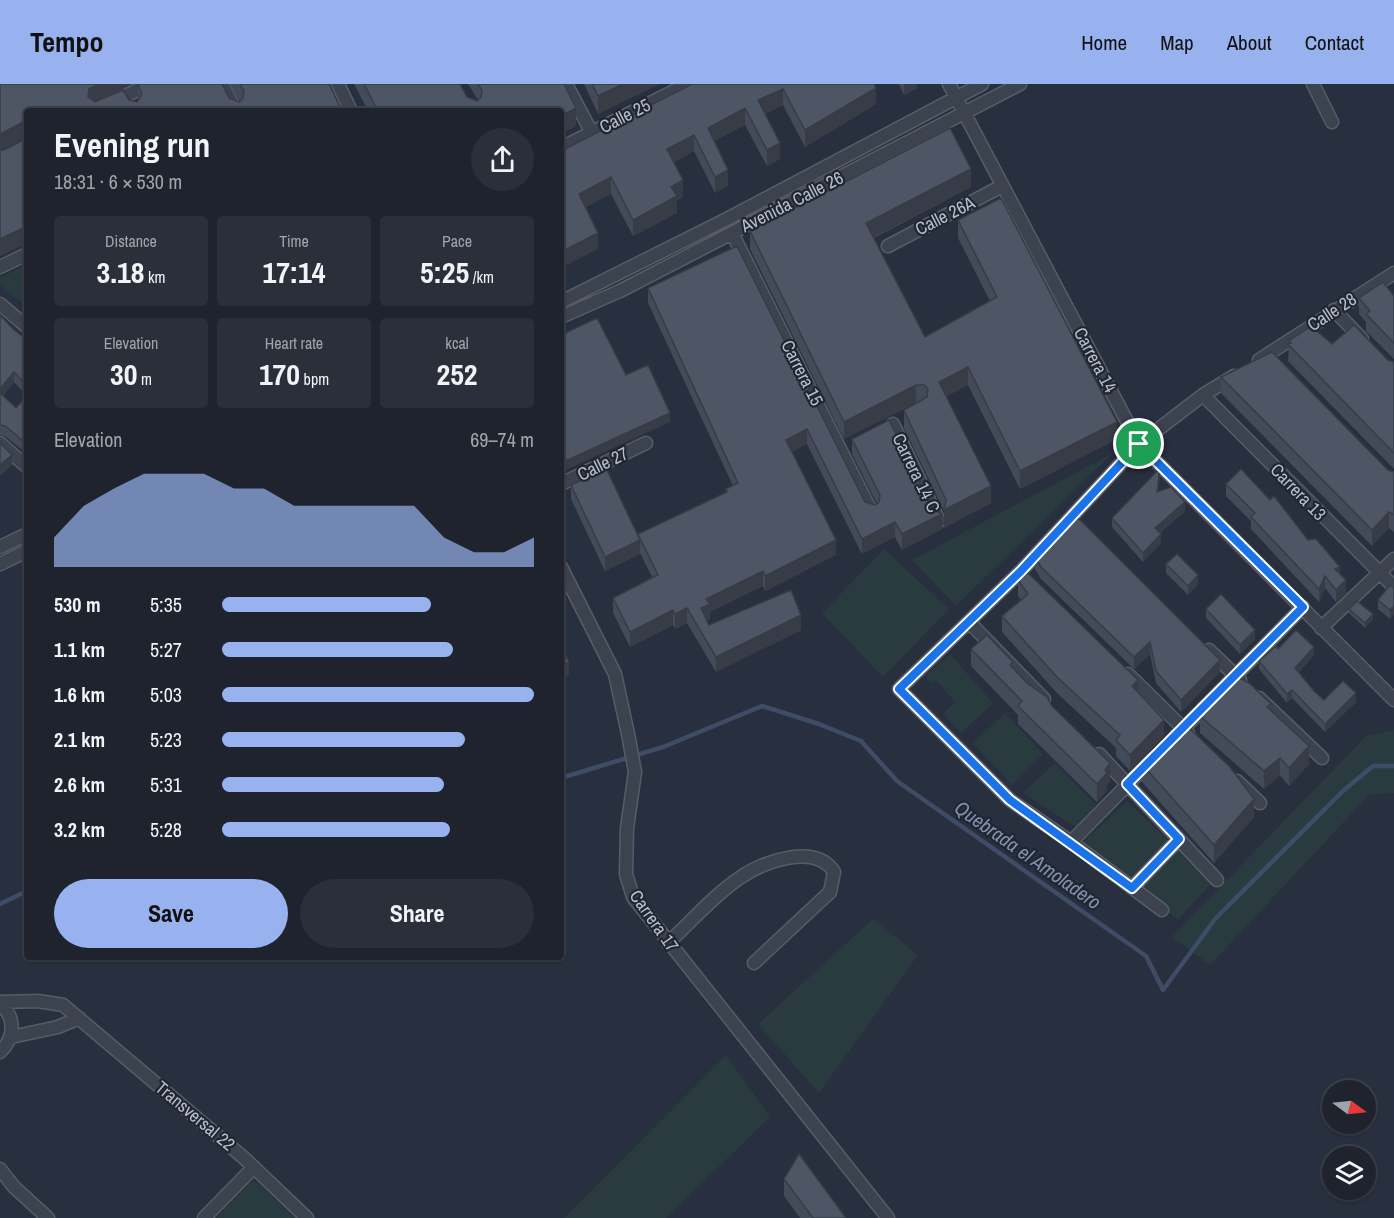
<!DOCTYPE html>
<meta charset="utf-8">
<style>
body{margin:0;font-family:"Archivo Narrow",sans-serif;background:#2b2f3a;color:#f1f3f6;height:100vh;display:flex;flex-direction:column;font-size:22px;white-space:nowrap}
*{box-sizing:border-box;margin:0}
p{font-size:20px;color:#a1a4aa}
.icon{flex:none;width:33px;height:33px;fill:none;stroke:currentColor;stroke-width:2;stroke-linecap:round;stroke-linejoin:round}
.map{position:relative;flex:1;overflow:hidden}
.sheet{position:absolute;left:24px;top:24px;width:540px;height:852px;display:flex;flex-direction:column;background:#1e232e;border-radius:6px;box-shadow:0 2px 4px #0004,0 0 0 2px #3c404a}
.sheet>*{flex:none}
.needle{width:39px;rotate:105deg}
.buttons{position:absolute;left:1322px;top:996px;display:grid;gap:12px}
.buttons a{display:grid;place-items:center;width:54px;height:54px;border-radius:50%;background:#1e232e;box-shadow:0 2px 4px #0004,0 0 0 2px #3c404a;font-size:30px}
.pin{position:absolute;display:grid;place-items:center;width:51px;height:51px;color:#fff;margin:-26px;border:3px solid #fff;border-radius:50%;box-shadow:0 2px 6px #0007}
.round{display:grid;place-items:center;flex:none;width:63px;height:63px;border-radius:32px;background:#2b2f3a}
.overview{display:flex;align-items:center;justify-content:space-between;height:102px;padding:0 30px}
h1{font-size:33px;font-weight:700;line-height:45px}
.stats{display:grid;grid-template-columns:repeat(3,1fr);gap:9px;height:102px;padding:6px 30px}
.stats div{display:grid;align-content:center;border-radius:6px;background:#2b2f3a;text-align:center}
.stats b{font-size:30px;font-weight:700}
.stats small{font-size:16px;font-weight:400}
.stats p{font-size:16px}
.chart{height:168px;padding:12px 30px}
.chart p{display:flex;justify-content:space-between}
.chart svg{width:100%;height:108px;margin-top:6px;fill:#97b2ef;opacity:.7}
.cta{display:flex;gap:12px;margin-top:auto;padding:12px 30px}
.cta a{flex:1;height:69px;border-radius:36px;background:#97b2ef;color:#111;font-size:24px;font-weight:700;line-height:69px;text-align:center}
.cta a+a{background:#2b2f3a;color:#f1f3f6}
ul{padding:0 30px;list-style:none;font-size:20px}
li{display:grid;grid-template-columns:96px 72px 1fr;align-items:center;height:45px}
li i{height:15px;border-radius:8px;background:#97b2ef}
header{display:flex;align-items:center;gap:36px;box-sizing:border-box;height:84px;padding:0 30px;background:#97b2ef;color:#111}
header strong{font-size:28px}
nav{display:flex;gap:33px;margin-inline-start:auto;font-size:21px}
.map>svg:first-child{display:block}
.green{fill:#2a3b3f}
.lines{fill:none;stroke-linecap:round;stroke-linejoin:round}
.stream{stroke:#3f4c65;stroke-width:4.5}
.minor-casing{stroke:#565d69;stroke-width:15}
.minor{stroke:#3c424e;stroke-width:12}
.wall{fill:#434a58;fill-rule:evenodd}
.shaded-wall{fill:#373c47}
.building{fill:#4e5666;stroke:#373c47;stroke-width:1.5}
.route-casing{stroke:#fff;stroke-width:12}
.route{stroke:#1a73e8;stroke-width:8}
.labels{text-anchor:middle;stroke-width:4.5;stroke-linejoin:round;paint-order:stroke}
.street-label{font-size:18px;fill:#b8bdc9;stroke:#202733}
.water-label{font-size:20px;font-style:italic;fill:#8291ad;stroke:#202733}
</style>
<header>
<strong>Tempo</strong>
<nav><a>Home</a><a>Map</a><a>About</a><a>Contact</a></nav>
</header>
<div class="map">
<svg width="1394" height="1134" viewBox="0 0 1394 1134">
<rect width="100%" height="100%" fill="#282f3e"/>
<path class="green" d="M27 180V223L0 201V194Z
M1113 369 956 522 912 476Z
M884 465 949 525 883 593 822 529Z
M950 570 993 619 961 649 943 630 955 618 936 596 930 599 925 592Z
M1005 629 1043 670 1012 701 973 659Z
M1394 646V709L1369 711 1210 881 1172 853 1366 652Z
M1055 679 1096 721 1075 743 1023 709Z
M1127 717 1168 756 1130 799 1081 760Z
M1176 761 1212 798 1178 836 1137 804Z
M873 835 918 871 819 1009 758 940Z
M726 971 770 1033 666 1134H564Z
M254 1096 295 1134H216Z"/>
<g class="lines">
<path class="stream" d="M561 694 663 663 762 622 819 640 861 657 897 697 1146 872 1163 906 1215 835 1343 707 1373 682H1394
M0 820 27 807"/>
<defs>
<path id="minor" d="M222 0 236 27
M338 0 351 27
M566 0 592 49
M949 0 1139 360 1394 616
M1313 0 1332 38
M96 27 149 0
M561 64 688 0
M732 149 872 429
M888 162 1002 102
M0 183 27 170
M561 218 725 136 982 0
M0 220 27 243
M1334 226 1362 255
M561 233 620 207 1020 0
M1259 276 1394 189
M1203 311 1394 503
M893 340 939 437
M0 359 27 383
M561 400 646 359
M0 463 27 450
M0 480 27 467
M561 483 615 590 628 650 635 688 627 744 626 790 633 813 888 1134
M970 539 1044 615
M1321 544 1394 475
M1209 566 1240 596
M1128 590 1188 649
M1259 614 1322 674
M1176 652 1303 523
M1099 670 1217 796
M1153 675 1071 758 1162 826
M1237 697 1260 719
M1071 758 1010 716 899 605 1021 487 1139 360 1203 311 1234 292
M1132 804 1179 755
M668 859C690 839 716 809 741 793 764 777 816 759 834 788L830 808 754 879
M0 918 38 917 63 921 244 1074 307 1134
M0 920C16 933 15 954 0 968
M11 953 58 943 79 934
M0 1085 14 1103 48 1134
M204 1134 254 1083"/>
</defs>
<use href="#minor" class="minor-casing"/>
<use href="#minor" class="minor"/>
</g>
<path class="wall" d="M0 0H131L107 13 137 18 138 16V0H222L229 14 239 18 240 17 230 0H329L342 27H27V159L0 172ZM23 55H26L4 66H1Z
M354 0H460L467 13 478 16 468 0H564L576 42 561 50V27H368Z
M584 0H659L598 30Z
M692 0H874L876 20 805 63 783 21 765 30 780 75 767 82 745 41 714 57 728 102 715 109 694 67 674 78 683 113 677 116V129L633 152 611 110 585 123 598 165 561 67Z
M899 0H917V4L904 11Z
M971 103 874 154 925 253 990 217 958 154V136L1117 355 1020 405 968 301 947 312 991 419 944 444V427L904 344V326L916 319 844 355 750 165V147Z
M737 162 865 418 875 421 877 420 852 370V355L932 425 942 445 902 466 895 453 862 470 807 360 792 368 836 471 765 507 763 502 710 528V535L707 537 709 541 801 546 716 588 687 539 675 545 673 541 630 563 613 529V514L652 493 640 469V470L605 487 571 415V401L638 453V450L726 408V405L733 402 648 219V204Z
M1394 212V275L1366 247V238L1359 230V214Z
M0 231 14 246 27 256V312L14 298 3 312 16 324 27 312V370L5 352 0 351Z
M1289 257 1332 260 1394 278V385L1288 277Z
M1221 293 1388 386 1394 388V448L1389 444 1372 462 1221 309Z
M1160 393 1158 407 1185 427 1160 449 1161 459 1143 478 1112 443V434Z
M1226 400 1270 416 1340 490 1346 509 1336 518 1325 504 1319 518 1251 445V437L1226 412Z
M1035 473 1220 588 1181 628 1156 599 1150 570 1134 585 1041 495 1035 485Z
M1166 480 1198 500 1188 511 1166 489Z
M1018 496 1138 608 1164 652 1130 687 1116 672V664L1057 609 1002 548V532L1021 516 1018 512Z
M1390 501V535L1378 525V516Z
M1206 525 1255 555 1240 570 1206 534Z
M1349 525 1373 535 1365 544 1349 529Z
M971 565 1013 584 1028 600 1052 622 1110 697 1107 700V707L1097 718 1018 640V631L971 582Z
M1278 565 1314 571 1298 589 1314 607 1324 616 1356 618 1325 648 1292 614 1287 619 1259 585V577Z
M1271 626 1309 680 1289 702 1280 691 1264 705 1200 649V632Z
M1142 680 1254 733 1214 779 1142 698Z
M784 1095 846 1134H800L784 1112Z"/>
<path class="shaded-wall" d="M99 0H131L89 22 88 13 89 5Z
M623 0H659L598 30V12Z
M904 0H917V4L904 11Z
M876 4V20L805 63V46Z
M783 5V21L758 33V16Z
M576 24V42L561 50V32Z
M745 24V41L708 60V44Z
M23 38V55L0 67V50Z
M694 51V67L667 81V65Z
M780 59V75L767 82V66Z
M971 85V103L866 157V139Z
M728 86V102L715 109V93Z
M611 93V110L579 126V110Z
M683 96V113L677 116V129L633 152V136L671 103Z
M27 142V159L0 172V155Z
M598 149V165L561 184V168Z
M968 283V301L939 316V298Z
M14 288V298L0 315V305Z
M916 301V319L844 355V338Z
M670 329V338L561 388V379Z
M1117 338V355L1020 405V387Z
M807 345V360L786 371V356Z
M12 371V381L0 392V381Z
M1160 384V393L1157 417V408Z
M991 402V419L944 444V426Z
M1185 418V427L1155 453V444Z
M1389 428V444L1372 462V446Z
M942 430V445L902 466V450Z
M895 438V453L862 470V455Z
M1161 450V459L1143 478V469Z
M640 456V470L605 487V473Z
M836 456V471L765 507V492Z
M1340 483V496L1335 485Z
M763 487V502L710 528V535L701 539V524L706 515Z
M1198 491V500L1188 511V502Z
M1325 492V504L1319 518V505Z
M1346 496V509L1336 518V506Z
M1394 522V531L1390 535V526Z
M687 524V539L675 545V530Z
M673 526V541L630 563V548Z
M1373 530V535L1365 544V539Z
M801 531V546L716 588V573Z
M1255 546V555L1240 570V561Z
M1150 558V570L1134 585V573Z
M1314 563V571L1295 593V584Z
M1220 576V588L1181 628V616Z
M569 578V591L561 595V582Z
M1138 596V612L1132 602Z
M1292 606V614L1287 619V610Z
M1356 609V618L1325 648V640Z
M1164 636V652L1130 687V671Z
M1309 662V680L1289 702V684Z
M1280 674V691L1264 705V687Z
M1110 679V697L1107 700V707L1097 718V700L1105 686Z
M1254 715V733L1214 779V761Z"/>
<path class="building" d="M0 0H99L89 5 88 13 95 18 123 6 129 16 137 18 142 10 138 0H222L229 14 239 18 243 14 244 7 240 0H329L342 27H27V38H23L0 50Z
M364 0H460L467 13 477 17 481 13 482 6 478 0H564L576 24 561 32V27H378Z
M592 0H623L598 12Z
M692 0H874L876 4 805 46 783 5 758 16 780 59 767 66 745 24 708 44 728 86 715 93 694 51 667 65 683 96 671 103 677 112 633 136 611 93 579 110 598 149 561 168V67Z
M950 44 971 85 866 139 925 253 997 213 958 136 1001 114 1117 338 1020 387 968 283 939 298 991 402 944 426 946 416 904 326 927 313 928 305 924 301H916L844 338 750 147Z
M27 54V142L0 155V66H4Z
M737 162 865 418 875 421 879 418 880 411 852 355 889 336 932 425 942 430 902 450 895 438 862 455 807 345 786 356 836 456 765 492 763 487 706 515 710 520 701 524 709 541 791 506 801 531 716 573 687 524 675 530 673 526 630 548 613 514 658 491 638 450 727 408 726 405 738 399 648 204Z
M1383 198 1394 212V259L1366 230 1370 227 1359 214Z
M0 231 14 246 27 256V302L14 288 0 305Z
M597 234 626 291 648 281 670 329 561 379V251Z
M1354 241 1388 276 1394 278V369L1288 260 1291 259 1289 257 1311 242 1332 260Z
M1272 268 1388 386 1394 388V431L1389 428 1372 446 1221 293Z
M0 309 16 324 27 312V360L5 342 0 341Z
M0 359 12 371 0 381Z
M606 384 640 456 605 473 571 401Z
M1160 384 1157 408 1171 403 1185 418 1155 444 1161 450 1143 469 1112 434Z
M1241 385 1270 416 1274 412 1308 456 1316 455 1340 483 1335 485 1346 496 1336 506 1325 492 1319 505 1251 433 1255 429 1226 400Z
M1078 434 1220 576 1181 616 1156 587 1150 558 1134 573 1041 483 1035 473Z
M1177 470 1198 491 1188 502 1166 480Z
M1028 489 1138 596 1132 602 1164 636 1130 671 1116 656 1120 651 1057 593 1002 532 1028 510 1018 496Z
M1390 501 1394 504V522L1390 526 1378 516Z
M1221 510 1255 546 1240 561 1206 525Z
M1357 517 1373 530 1365 539 1349 525Z
M1296 546 1314 563 1295 584 1314 607 1324 616 1343 597 1356 609 1325 640 1292 606 1287 610 1259 577 1276 562 1278 565Z
M987 551 1013 578 1010 581 1028 600 1047 613 1052 622 1110 679 1105 686 1107 689 1097 700 1018 622 1022 617 971 565Z
M561 560 569 578 561 582Z
M1237 593 1249 599 1271 620 1267 623 1309 662 1289 684 1280 674 1264 687 1200 632Z
M1186 641 1230 683 1254 715 1214 761 1142 680 1176 646 1179 648Z
M799 1070 846 1134H813L784 1095Z"/>
<g class="lines">
<defs>
<path id="route" d="M1139 360 1303 523 1127 700 1179 755 1132 804 1010 716 899 605 1021 487Z"/>
</defs>
<use href="#route" class="route-casing"/>
<use href="#route" class="route"/>
</g>
<g class="labels">
<g class="street-label">
<text transform="translate(625 32) rotate(-27)" y="6">Calle 25</text>
<text transform="translate(792 118) rotate(-27)" y="6">Avenida Calle 26</text>
<text transform="translate(945 132) rotate(-27)" y="6">Calle 26A</text>
<text transform="translate(1332 228) rotate(-33)" y="6">Calle 28</text>
<text transform="translate(1095 276) rotate(62)" y="6">Carrera 14</text>
<text transform="translate(802 289) rotate(63)" y="6">Carrera 15</text>
<text transform="translate(603 380) rotate(-26)" y="6">Calle 27</text>
<text transform="translate(916 389) rotate(64)" y="6">Carrera 14 C</text>
<text transform="translate(1298 408) rotate(46)" y="6">Carrera 13</text>
<text transform="translate(654 837) rotate(55)" y="6">Carrera 17</text>
<text transform="translate(195 1032) rotate(40)" y="6">Transversal 22</text>
</g>
<g class="water-label">
<text transform="translate(1028 771) rotate(35)" y="7">Quebrada el Amoladero</text>
</g>
</g>
</svg>
<div class="buttons">
<a><svg class="needle" viewBox="-14 -14 28 28"><path d="M0-13l5 13h-10z" fill="#e53935"/><path d="M0 13l5-13h-10z" fill="#a1a4aa"/></svg></a>
<a><svg class="icon" aria-label="layers" viewBox="0 0 24 24"><path d="M12 4l9 5-9 5-9-5zM3 14l9 5 9-5"/></svg></a>
</div>
<div class="pin" style="left:1139px;top:360px;background:#1e9e55"><svg class="icon" aria-label="arrive" viewBox="0 0 24 24"><path d="M6 21V4h12l-3 4 3 4H6"/></svg></div>
<section class="sheet">
<div class="overview"><div><h1>Evening run</h1><p>18:31 · 6 × 530 m</p></div><a class="round"><svg class="icon" aria-label="share" viewBox="0 0 24 24"><path d="M12 15V3M7 8l5-5 5 5M5 13v7h14v-7"/></svg></a></div>
<div class="stats">
<div><p>Distance</p><b>3.18<small> km</small></b></div>
<div><p>Time</p><b>17:14</b></div>
<div><p>Pace</p><b>5:25<small> /km</small></b></div>
</div>
<div class="stats">
<div><p>Elevation</p><b>30<small> m</small></b></div>
<div><p>Heart rate</p><b>170<small> bpm</small></b></div>
<div><p>kcal</p><b>252</b></div>
</div>
<div class="chart"><p><span>Elevation</span>69–74 m</p>
<svg viewBox="0 0 160 44" preserveAspectRatio="none"><path d="M0 44V32L10 19L20 12L30 6L40 6L50 6L60 12L70 12L80 19L90 19L100 19L110 19L120 19L130 32L140 38L150 38L160 32V44z"/></svg>
</div>
<ul>
<li><b>530 m</b>5:35<i style="width:67%"></i></li>
<li><b>1.1 km</b>5:27<i style="width:74%"></i></li>
<li><b>1.6 km</b>5:03<i style="width:100%"></i></li>
<li><b>2.1 km</b>5:23<i style="width:78%"></i></li>
<li><b>2.6 km</b>5:31<i style="width:71%"></i></li>
<li><b>3.2 km</b>5:28<i style="width:73%"></i></li>
</ul>
<div class="cta"><a>Save</a><a>Share</a></div>
</section>
</div>
